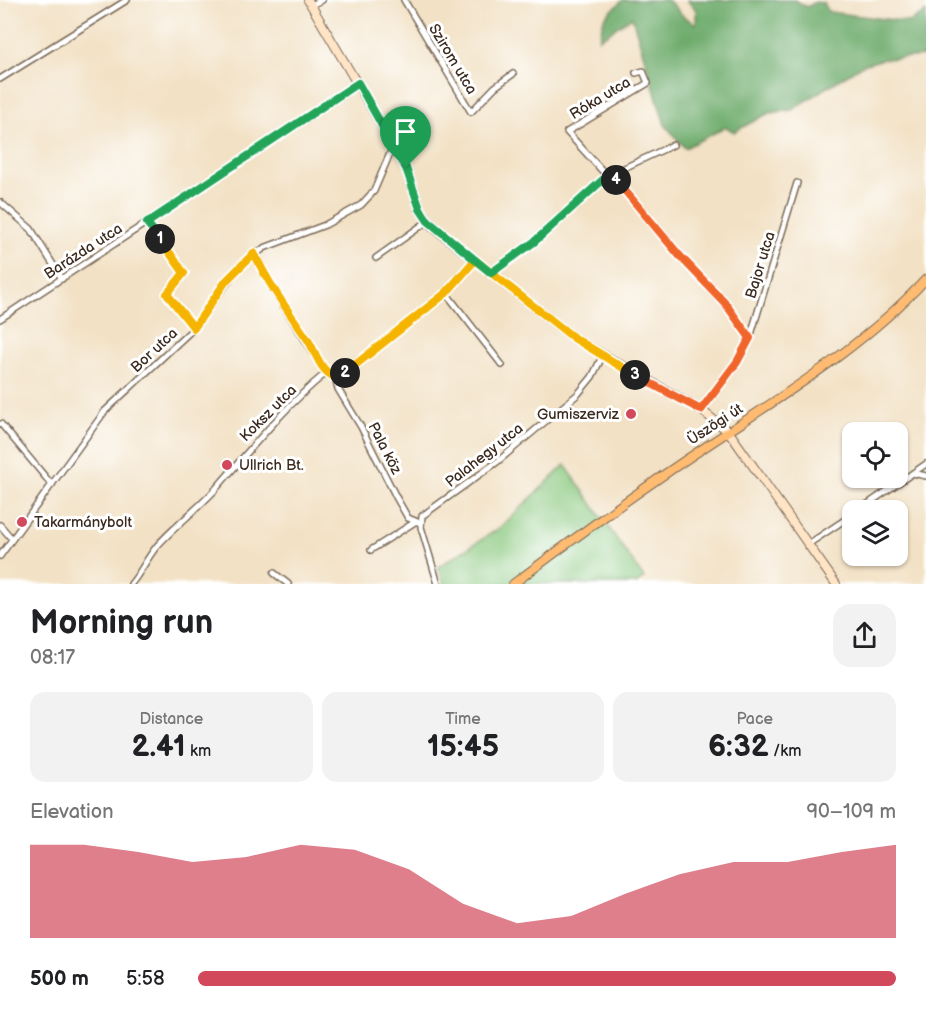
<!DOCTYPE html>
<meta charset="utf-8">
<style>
body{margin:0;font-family:"Balsamiq Sans",sans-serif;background:#f2f2f2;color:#202124;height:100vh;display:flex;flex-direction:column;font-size:22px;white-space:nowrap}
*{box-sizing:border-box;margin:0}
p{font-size:20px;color:#757577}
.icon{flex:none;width:33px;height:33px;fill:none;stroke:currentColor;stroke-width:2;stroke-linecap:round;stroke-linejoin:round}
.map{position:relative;height:584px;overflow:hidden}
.sheet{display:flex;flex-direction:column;background:#fff;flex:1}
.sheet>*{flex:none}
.tools{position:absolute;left:842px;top:422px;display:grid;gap:12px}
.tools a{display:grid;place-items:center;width:66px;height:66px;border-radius:12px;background:#fff;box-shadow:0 2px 4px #0004;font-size:30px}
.pin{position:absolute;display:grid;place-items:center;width:51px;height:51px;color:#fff;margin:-62px -26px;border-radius:50% 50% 50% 0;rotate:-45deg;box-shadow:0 0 6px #0007}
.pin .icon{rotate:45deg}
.km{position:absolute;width:30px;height:30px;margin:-15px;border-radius:50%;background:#222;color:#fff;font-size:16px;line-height:30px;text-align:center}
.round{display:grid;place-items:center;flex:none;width:63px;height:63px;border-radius:18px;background:#f2f2f2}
.summary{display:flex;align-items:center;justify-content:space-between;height:102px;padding:0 30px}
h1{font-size:33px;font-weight:700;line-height:45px}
.metrics{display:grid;grid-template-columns:repeat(3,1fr);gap:9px;height:102px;padding:6px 30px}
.metrics div{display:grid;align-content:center;border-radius:15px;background:#f2f2f2;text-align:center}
.metrics b{font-size:30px;font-weight:700}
.metrics small{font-size:16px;font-weight:400}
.metrics p{font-size:16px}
.chart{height:168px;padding:12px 30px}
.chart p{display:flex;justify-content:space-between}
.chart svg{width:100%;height:108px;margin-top:6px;fill:#d1495b;opacity:.7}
ul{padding:0 30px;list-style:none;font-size:20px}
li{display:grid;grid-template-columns:96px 72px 1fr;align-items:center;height:45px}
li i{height:15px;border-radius:8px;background:#d1495b}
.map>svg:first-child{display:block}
.green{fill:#88c77d;stroke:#62784e;stroke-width:1.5}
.forest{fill:#6eac6c;stroke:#546b45;stroke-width:1.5}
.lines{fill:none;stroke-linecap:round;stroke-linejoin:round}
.street-casing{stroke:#7b6a58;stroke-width:8}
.secondary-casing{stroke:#7b6a58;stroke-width:10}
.primary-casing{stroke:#7b6a58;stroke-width:10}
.street{stroke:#fff;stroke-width:5}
.secondary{stroke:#ffe4c6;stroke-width:8}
.primary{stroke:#ffbb71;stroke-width:8}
.split-1-casing{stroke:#fff;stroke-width:12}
.split-2-casing{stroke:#fff;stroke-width:12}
.split-3-casing{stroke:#fff;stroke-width:12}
.split-4-casing{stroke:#fff;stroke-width:12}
.split-5-casing{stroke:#fff;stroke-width:12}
.split-1{stroke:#22a559;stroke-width:8}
.split-2{stroke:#f5b400;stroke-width:8}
.split-3{stroke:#f5b400;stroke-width:8}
.split-4{stroke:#f0652b;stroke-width:8}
.split-5{stroke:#22a559;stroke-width:8}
.poi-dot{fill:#d1495b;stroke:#fff;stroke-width:2}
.labels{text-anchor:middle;stroke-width:6;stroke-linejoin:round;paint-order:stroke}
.street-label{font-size:15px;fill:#3b2a1e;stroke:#fff}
.poi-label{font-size:15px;fill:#3b2a1e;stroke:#fff;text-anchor:start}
</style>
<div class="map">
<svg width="926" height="584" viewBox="0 0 926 584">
<rect width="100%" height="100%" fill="#fff"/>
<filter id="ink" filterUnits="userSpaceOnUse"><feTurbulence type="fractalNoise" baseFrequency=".0167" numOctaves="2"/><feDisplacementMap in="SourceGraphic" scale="12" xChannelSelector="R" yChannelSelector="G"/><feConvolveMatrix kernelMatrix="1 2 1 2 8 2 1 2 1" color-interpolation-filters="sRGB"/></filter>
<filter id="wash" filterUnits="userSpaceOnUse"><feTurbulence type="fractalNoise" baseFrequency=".008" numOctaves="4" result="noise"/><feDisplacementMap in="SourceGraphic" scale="24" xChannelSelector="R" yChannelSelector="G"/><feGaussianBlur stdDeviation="1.35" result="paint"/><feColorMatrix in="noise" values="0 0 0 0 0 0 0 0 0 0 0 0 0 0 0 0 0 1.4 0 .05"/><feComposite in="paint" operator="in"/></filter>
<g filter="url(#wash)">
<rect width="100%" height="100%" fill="#f2e1c4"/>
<path class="green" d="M565 465 644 578 636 584H444L438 567 500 528Z"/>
<path class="forest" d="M623 0H668L684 17 696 24V10L687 0H795L807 7 815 2 824 3 829 12 910 22 926 12V56L884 59 862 65 792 110 769 113 734 132 726 127 685 148 665 125 632 17 599 39 604 18Z"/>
</g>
<g filter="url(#ink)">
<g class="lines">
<defs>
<path id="street" d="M404 0 471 112 495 87 513 74
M311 5 322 0
M636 73 643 71 648 83 567 132 607 176 673 145
M0 79 127 0
M611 173 679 255 725 303 750 338
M0 202 31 229 62 279
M148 223 182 268 183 276 167 294 194 328
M254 253C274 296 302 333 326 373
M376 258 428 221
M491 273 534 242 607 176
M446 293 502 365
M0 319 359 83
M335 377 338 389 361 427 396 497 408 518 420 523
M701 410 737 362 750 338 797 183
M1 424 52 485
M913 473 926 476
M859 510 926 464
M0 525 12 539
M810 543 852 515
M371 550 415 522
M0 556 105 411 194 328 239 267 264 248 325 225 361 205 374 191 394 144
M274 573 288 584
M131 584C141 572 147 558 157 546 174 527 195 511 213 492 250 450 283 408 326 373L335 377 344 374 446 293 475 260
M438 584 421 527 422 516 497 462 578 394 592 377 602 357"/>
<path id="secondary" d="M308 0 406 167 420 209 433 227 574 338 701 410 729 432 836 584"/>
<path id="primary" d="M513 584C575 538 637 492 702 449 780 397 861 349 926 279"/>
</defs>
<use href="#street" class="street-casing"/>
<use href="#secondary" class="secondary-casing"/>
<use href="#primary" class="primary-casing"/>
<use href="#street" class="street"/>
<use href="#secondary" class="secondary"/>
<use href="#primary" class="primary"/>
</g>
</g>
<g class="lines" filter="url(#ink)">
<defs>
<path id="split-1" d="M160 239 147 223 358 83 406 168"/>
<path id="split-2" d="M160 239 184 273 167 294 194 328 226 281 254 253C269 285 288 311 308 340 316 353 320 371 335 377L345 373"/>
<path id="split-3" d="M345 373 446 293 475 260 574 338 635 375"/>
<path id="split-4" d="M616 180 679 255 725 303 750 338 737 362 701 410 635 375"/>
<path id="split-5" d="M406 168 420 209 428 221 491 273 534 242 607 176 611 173 616 180"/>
</defs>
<use href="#split-1" class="split-1-casing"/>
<use href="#split-2" class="split-2-casing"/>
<use href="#split-3" class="split-3-casing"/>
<use href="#split-4" class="split-4-casing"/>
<use href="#split-5" class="split-5-casing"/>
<use href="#split-1" class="split-1"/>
<use href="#split-2" class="split-2"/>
<use href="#split-3" class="split-3"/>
<use href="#split-4" class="split-4"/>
<use href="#split-5" class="split-5"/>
</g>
<g class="poi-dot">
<circle cx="631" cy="414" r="6"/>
<circle cx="227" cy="465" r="6"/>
<circle cx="22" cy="522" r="6"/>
</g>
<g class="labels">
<g class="street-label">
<text transform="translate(453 59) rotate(59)" y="5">Szirom utca</text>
<text transform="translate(600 98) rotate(-31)" y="5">Róka utca</text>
<text transform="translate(83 251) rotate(-33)" y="5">Barázda utca</text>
<text transform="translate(760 265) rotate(-73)" y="5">Bajor utca</text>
<text transform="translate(154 350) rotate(-43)" y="5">Bor utca</text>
<text transform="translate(268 413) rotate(-45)" y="5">Koksz utca</text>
<text transform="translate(715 424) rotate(-33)" y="5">Üszögi út</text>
<text transform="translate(385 448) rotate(63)" y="5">Pala köz</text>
<text transform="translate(484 455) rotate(-38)" y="5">Palahegy utca</text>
</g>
<g class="poi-label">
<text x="619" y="419" text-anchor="end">Gumiszerviz</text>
<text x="239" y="470">Ullrich Bt.</text>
<text x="34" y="527">Takarmánybolt</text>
</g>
</g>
</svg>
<div class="tools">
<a><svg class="icon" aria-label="locate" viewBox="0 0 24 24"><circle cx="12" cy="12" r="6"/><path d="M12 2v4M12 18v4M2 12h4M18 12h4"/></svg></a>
<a><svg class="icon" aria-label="layers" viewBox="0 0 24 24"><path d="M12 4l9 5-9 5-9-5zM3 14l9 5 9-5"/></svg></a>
</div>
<div class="pin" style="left:406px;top:168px;background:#1e9e55"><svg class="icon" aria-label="arrive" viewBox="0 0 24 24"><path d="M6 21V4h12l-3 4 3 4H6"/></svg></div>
<b class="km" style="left:160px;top:239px">1</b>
<b class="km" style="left:345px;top:373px">2</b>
<b class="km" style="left:635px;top:375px">3</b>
<b class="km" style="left:616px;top:180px">4</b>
</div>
<section class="sheet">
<div class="summary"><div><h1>Morning run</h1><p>08:17</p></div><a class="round"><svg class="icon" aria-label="share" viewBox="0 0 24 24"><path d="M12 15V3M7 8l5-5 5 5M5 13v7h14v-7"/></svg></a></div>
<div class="metrics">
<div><p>Distance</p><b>2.41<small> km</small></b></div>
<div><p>Time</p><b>15:45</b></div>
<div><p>Pace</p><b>6:32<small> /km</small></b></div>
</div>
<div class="chart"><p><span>Elevation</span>90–109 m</p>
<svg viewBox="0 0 160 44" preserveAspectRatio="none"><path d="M0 44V6L10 6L20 9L30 13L40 11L50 6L60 8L70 16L80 30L90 38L100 35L110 26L120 18L130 13L140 13L150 9L160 6V44z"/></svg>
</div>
<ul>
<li><b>500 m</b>5:58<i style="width:100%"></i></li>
</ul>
</section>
